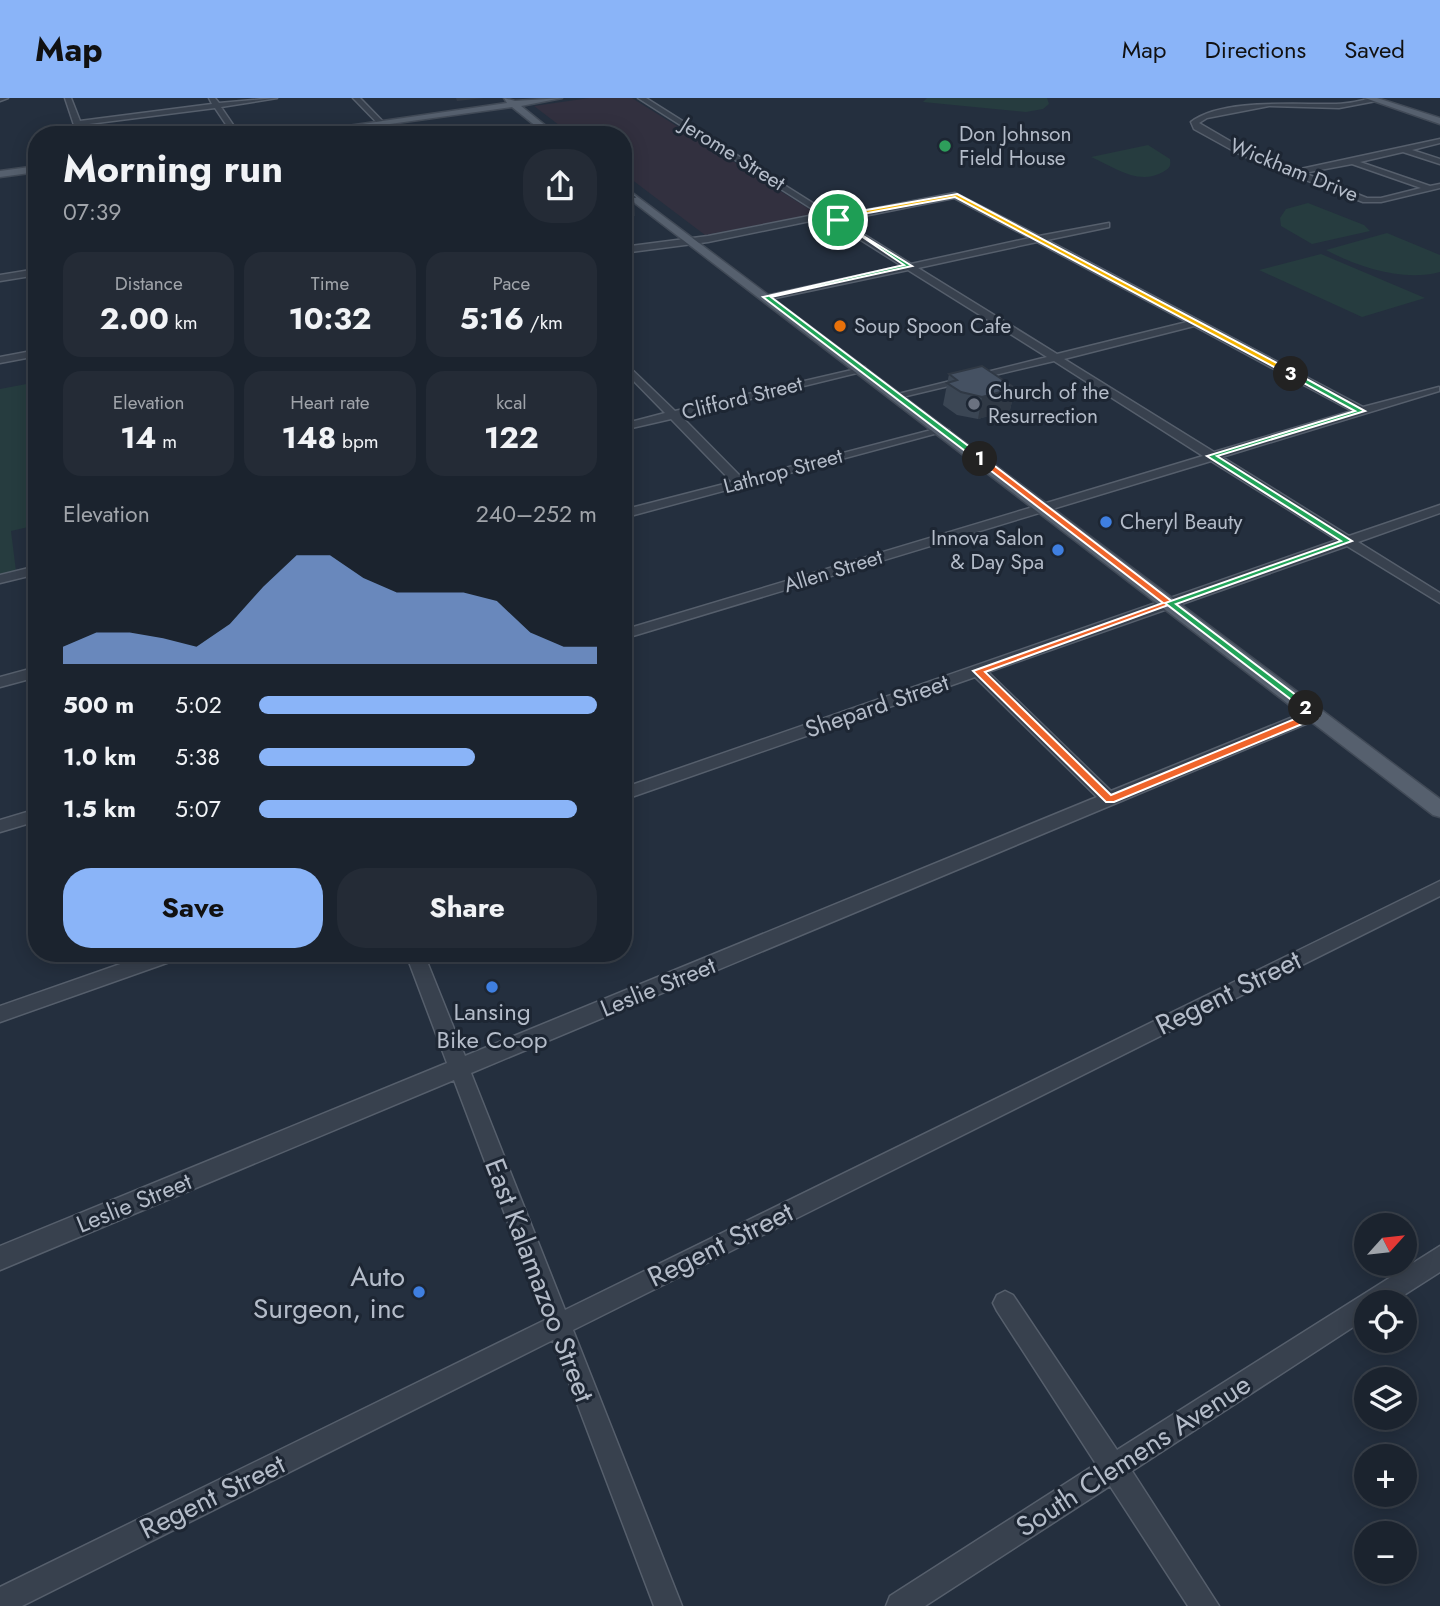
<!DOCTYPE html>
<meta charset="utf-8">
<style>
body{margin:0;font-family:Jost,sans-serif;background:#242b36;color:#f1f3f6;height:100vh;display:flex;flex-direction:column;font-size:26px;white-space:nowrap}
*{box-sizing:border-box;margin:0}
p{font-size:23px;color:#a0a4aa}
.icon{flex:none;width:38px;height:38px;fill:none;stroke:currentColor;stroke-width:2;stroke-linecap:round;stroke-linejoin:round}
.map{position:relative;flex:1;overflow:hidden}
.drawer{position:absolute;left:28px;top:28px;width:604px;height:836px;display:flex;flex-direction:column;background:#1b232e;border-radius:28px;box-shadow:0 4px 18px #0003,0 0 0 2px #39404a}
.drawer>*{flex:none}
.needle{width:46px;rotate:63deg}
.controls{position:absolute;left:1354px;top:1115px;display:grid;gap:14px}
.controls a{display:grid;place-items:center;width:63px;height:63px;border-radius:50%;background:#1b232e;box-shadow:0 4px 18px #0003,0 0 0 2px #39404a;font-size:35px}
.pin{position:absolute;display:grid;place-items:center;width:60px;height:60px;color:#fff;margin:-30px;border:4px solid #fff;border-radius:50%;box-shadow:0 2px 7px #0007}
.km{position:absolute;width:35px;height:35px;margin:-18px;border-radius:50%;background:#222;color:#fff;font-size:19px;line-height:35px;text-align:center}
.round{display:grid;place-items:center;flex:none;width:74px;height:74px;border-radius:28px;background:#242b36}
.head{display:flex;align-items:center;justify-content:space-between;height:119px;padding:0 35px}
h1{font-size:38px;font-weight:700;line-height:52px}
.stats{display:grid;grid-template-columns:repeat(3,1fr);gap:10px;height:119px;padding:7px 35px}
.stats div{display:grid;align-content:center;border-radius:18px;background:#242b36;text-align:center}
.stats b{font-size:30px;font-weight:700}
.stats small{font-size:19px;font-weight:400}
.stats p{font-size:19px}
.chart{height:196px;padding:14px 35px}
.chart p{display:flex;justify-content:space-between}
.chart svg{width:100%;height:126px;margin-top:7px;fill:#8ab4f8;opacity:.7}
.primary-button{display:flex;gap:14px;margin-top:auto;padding:14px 35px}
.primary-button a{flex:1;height:80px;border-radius:28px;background:#8ab4f8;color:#111;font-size:28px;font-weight:700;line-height:80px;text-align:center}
.primary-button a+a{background:#242b36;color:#f1f3f6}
ul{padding:0 35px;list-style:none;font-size:23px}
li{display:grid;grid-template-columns:112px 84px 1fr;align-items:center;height:52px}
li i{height:18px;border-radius:9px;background:#8ab4f8}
header{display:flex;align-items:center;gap:42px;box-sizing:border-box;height:98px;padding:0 35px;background:#8ab4f8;color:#111}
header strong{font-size:33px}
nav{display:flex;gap:38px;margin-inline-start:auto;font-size:24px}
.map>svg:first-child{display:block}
.medical{fill:#32303f}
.green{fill:#263c3f}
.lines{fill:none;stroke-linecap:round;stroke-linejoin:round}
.minor-casing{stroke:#565f6c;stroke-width:3}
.major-casing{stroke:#414a57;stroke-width:3}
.minor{fill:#38414e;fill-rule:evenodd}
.major{fill:#56606e;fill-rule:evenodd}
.wall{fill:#3b4654}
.shaded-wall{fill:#303945}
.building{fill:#455162;stroke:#303945;stroke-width:2}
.split-1{fill:#22a559;stroke:#fff;stroke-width:2}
.split-2{fill:#f0652b;stroke:#fff;stroke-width:2}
.split-3{fill:#22a559;stroke:#fff;stroke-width:2}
.split-4{fill:#f5b400;stroke:#fff;stroke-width:2}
.leisure-dot{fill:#2e9e5b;stroke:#1d2633;stroke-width:2.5}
.food-dot{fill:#e8710a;stroke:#1d2633;stroke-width:2.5}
.worship-dot{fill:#6b7280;stroke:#1d2633;stroke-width:2.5}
.shop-dot{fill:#3f7fe0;stroke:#1d2633;stroke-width:2.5}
.labels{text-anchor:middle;stroke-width:6;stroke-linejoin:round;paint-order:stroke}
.far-poi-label{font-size:21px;fill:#b4bcc9;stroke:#1d2633;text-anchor:start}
.far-street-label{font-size:21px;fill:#b4bcc9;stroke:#1d2633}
.street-label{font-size:24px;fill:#b4bcc9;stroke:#1d2633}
.poi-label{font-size:24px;fill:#b4bcc9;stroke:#1d2633}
.near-street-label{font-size:28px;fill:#b4bcc9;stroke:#1d2633}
.near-poi-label{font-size:28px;fill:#b4bcc9;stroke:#1d2633;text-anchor:end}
</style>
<header>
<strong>Map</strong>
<nav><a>Map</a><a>Directions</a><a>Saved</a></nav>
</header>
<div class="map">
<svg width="1440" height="1508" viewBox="0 0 1440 1508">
<rect width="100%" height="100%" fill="#242f3e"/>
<path class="medical" d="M589 0H632L817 116 705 137 623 75V37H572L534 8Z"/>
<path class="green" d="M927 0H1047L1049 6 1043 11 1026 14 923 4Z
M1148 47 1170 61C1171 68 1170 70 1163 74 1138 88 1114 69 1091 59Z
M1308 105 1364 127 1370 133 1312 146 1281 128 1280 120 1286 111Z
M1387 135 1440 157V174C1403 184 1358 169 1326 152Z
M1321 156 1425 200 1362 219 1259 172Z
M37 284V427L11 433 16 473 0 476V291Z"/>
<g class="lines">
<defs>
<path id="minor" d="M0 0H8L0 3Z
M65 0H71L80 23 212 6 209 0H215L219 5 277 0 221 9 240 37H233L215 10 81 27 84 33 80 35 76 33Z
M353 0H360L396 37H389Z
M638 0H646L827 114 815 122 708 144 623 155V149L708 138 809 118 817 114Z
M1374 0 1376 3 1339 10 1269 8 1207 20 1199 25 1247 53 1296 72 1440 41V45L1412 52 1440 61V66L1403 54 1360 64 1430 88 1440 86V90L1381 104H1363L1241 57 1194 31 1191 24C1222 0 1298 7 1336 6 1349 6 1362 2 1374 0ZM1352 66 1421 90 1381 100H1367L1304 75Z
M955 95 1039 138 1109 125V129L1047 142 1363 309 1439 289V293L1222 359 1349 438 1440 407V415L1358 444 1440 495V505L1347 448 988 574 1111 693 1310 612 1315 611 1323 616 1320 620 471 975 565 1212 1440 783V798L573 1232 682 1508H654L553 1242 22 1508H0V1489L545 1222 454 982 0 1172V1148L447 965 406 856H424L465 958 1097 699 975 579 623 702V690L1337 442 1211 363 623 541V532L1203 358 1054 263 894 301V297L1047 259 908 172 766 202 761 199 902 168 837 127 836 118ZM954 100 1030 140 911 166 844 124V122ZM1037 144 1187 224 1057 256 918 170ZM1194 228 1352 313 1214 354 1064 261Z
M37 171V177L0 183V177Z
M37 252V258L0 265V259Z
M623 263 675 313 865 269V273L681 318 743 381 943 329 949 332 623 420V412L732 384 671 321 623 332V326L665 315 623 272Z
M37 468V476L0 485V477Z
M37 569V579L0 589V579Z
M37 711V723L0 734V722Z
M149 856H180L178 861 0 924V908Z
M1440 1148V1174L1393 1204H1367V1220L1132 1373 1219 1508H1188L1110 1388 925 1508H886L890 1498 1096 1366 997 1213 993 1205 997 1197 1005 1193 1013 1197 1117 1352Z"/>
<path id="major" d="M504 0 515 3 562 0 521 8 557 37H547L512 9 311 37H286L507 5Z
M1365 0H1377L1440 20V26Z
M37 68V74L0 79V73Z
M623 88 1440 701V719L1433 717 623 96Z"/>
</defs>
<use href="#minor" class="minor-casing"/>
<use href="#major" class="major-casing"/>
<use href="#minor" class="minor"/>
<use href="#major" class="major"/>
</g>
<path class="wall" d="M949 276 1015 290 1010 312 978 321 957 317 943 307Z"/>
<path class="shaded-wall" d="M456 0H484L457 3Z
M630 91V99H634L635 118 623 120V101L625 92Z
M1015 290 1010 312 978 321 982 299Z"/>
<path class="building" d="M547 29 557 37H500Z
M623 86 630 91 625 92 634 99 623 101Z
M982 268 1015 290 982 299 961 294 947 285 957 282 949 276Z"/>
<path class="split-1" d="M836 121 912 168 771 199 983 359V362H977L763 199 904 167Z"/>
<path class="split-2" d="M977 359H983L1174 505 985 574 1111 697 1307 616 1301 610 1302 607H1309L1319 614V619L1114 704H1106L973 573 1163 505 977 362Z"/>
<path class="split-3" d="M1289 274H1294L1365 313 1217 358 1352 443 1176 506 1309 607 1311 610 1306 613 1165 505 1341 443 1207 358 1355 313 1289 277Z"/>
<path class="split-4" d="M957 96 1294 274 1295 276 1289 277 955 99 846 119 838 124 835 122 844 116Z"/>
<circle class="leisure-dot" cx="945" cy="48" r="7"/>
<circle class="food-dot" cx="840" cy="228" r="7"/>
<circle class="worship-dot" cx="974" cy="306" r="7"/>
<g class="shop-dot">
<circle cx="1106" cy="424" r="7"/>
<circle cx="1058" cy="452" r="7"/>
<circle cx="492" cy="889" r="7"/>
<circle cx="419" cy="1194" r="7"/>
</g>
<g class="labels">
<g class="far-poi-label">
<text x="959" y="43">Don Johnson<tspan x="959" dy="24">Field House</tspan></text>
<text x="854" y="235">Soup Spoon Cafe</text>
<text x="988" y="301">Church of the<tspan x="988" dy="24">Resurrection</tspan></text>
<text x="1120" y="431">Cheryl Beauty</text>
<text x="1044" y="447" text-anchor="end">Innova Salon<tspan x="1044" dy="24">&amp; Day Spa</tspan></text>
</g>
<g class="far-street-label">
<text transform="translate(733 56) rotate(32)" y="7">Jerome Street</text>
<text transform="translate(1294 72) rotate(22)" y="7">Wickham Drive</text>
<text transform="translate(742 300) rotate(-14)" y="7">Clifford Street</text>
<text transform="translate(783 373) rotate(-15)" y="7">Lathrop Street</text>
<text transform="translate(833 473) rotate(-17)" y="7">Allen Street</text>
</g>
<g class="street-label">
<text transform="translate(877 608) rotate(-19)" y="8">Shepard Street</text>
<text transform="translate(658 889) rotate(-22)" y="8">Leslie Street</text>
<text transform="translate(134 1105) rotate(-22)" y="8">Leslie Street</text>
</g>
<g class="poi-label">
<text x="492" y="922">Lansing<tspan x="492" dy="28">Bike Co-op</tspan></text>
</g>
<g class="near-street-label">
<text transform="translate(1228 894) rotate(-26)" y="10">Regent Street</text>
<text transform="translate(720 1146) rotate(-26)" y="10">Regent Street</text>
<text transform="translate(540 1182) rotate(69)" y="10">East Kalamazoo Street</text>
<text transform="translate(1133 1357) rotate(-33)" y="10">South Clemens Avenue</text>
<text transform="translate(212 1398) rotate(-26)" y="10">Regent Street</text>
</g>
<g class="near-poi-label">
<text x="405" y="1188">Auto<tspan x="405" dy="32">Surgeon, inc</tspan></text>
</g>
</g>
</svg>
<div class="controls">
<a><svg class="needle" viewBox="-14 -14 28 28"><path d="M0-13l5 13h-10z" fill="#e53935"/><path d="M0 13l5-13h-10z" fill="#a0a4aa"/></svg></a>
<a><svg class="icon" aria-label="locate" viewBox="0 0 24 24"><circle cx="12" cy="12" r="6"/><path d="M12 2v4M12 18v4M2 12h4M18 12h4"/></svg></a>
<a><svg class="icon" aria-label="layers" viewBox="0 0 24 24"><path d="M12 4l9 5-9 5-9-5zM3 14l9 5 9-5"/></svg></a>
<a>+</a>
<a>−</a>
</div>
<div class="pin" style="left:838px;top:122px;background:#1e9e55"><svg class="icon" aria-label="arrive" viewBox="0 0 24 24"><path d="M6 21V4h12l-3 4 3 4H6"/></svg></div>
<b class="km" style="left:980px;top:361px">1</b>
<b class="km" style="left:1306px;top:610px">2</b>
<b class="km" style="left:1291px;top:276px">3</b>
<section class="drawer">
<div class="head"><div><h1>Morning run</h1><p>07:39</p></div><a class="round"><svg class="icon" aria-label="share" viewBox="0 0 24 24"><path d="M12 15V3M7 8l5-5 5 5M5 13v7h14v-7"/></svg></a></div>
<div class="stats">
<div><p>Distance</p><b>2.00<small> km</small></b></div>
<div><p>Time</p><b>10:32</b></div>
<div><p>Pace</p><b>5:16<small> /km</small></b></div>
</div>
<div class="stats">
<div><p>Elevation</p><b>14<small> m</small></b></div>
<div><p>Heart rate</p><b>148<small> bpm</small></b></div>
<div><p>kcal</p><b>122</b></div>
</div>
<div class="chart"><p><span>Elevation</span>240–252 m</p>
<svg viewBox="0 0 160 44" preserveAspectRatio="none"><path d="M0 44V38L10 33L20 33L30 35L40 38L50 30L60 17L70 6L80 6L90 14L100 19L110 19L120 19L130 22L140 33L150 38L160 38V44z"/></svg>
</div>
<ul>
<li><b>500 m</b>5:02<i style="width:100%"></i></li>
<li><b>1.0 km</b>5:38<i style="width:64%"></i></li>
<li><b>1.5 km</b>5:07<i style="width:94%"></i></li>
</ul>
<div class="primary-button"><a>Save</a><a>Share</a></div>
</section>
</div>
